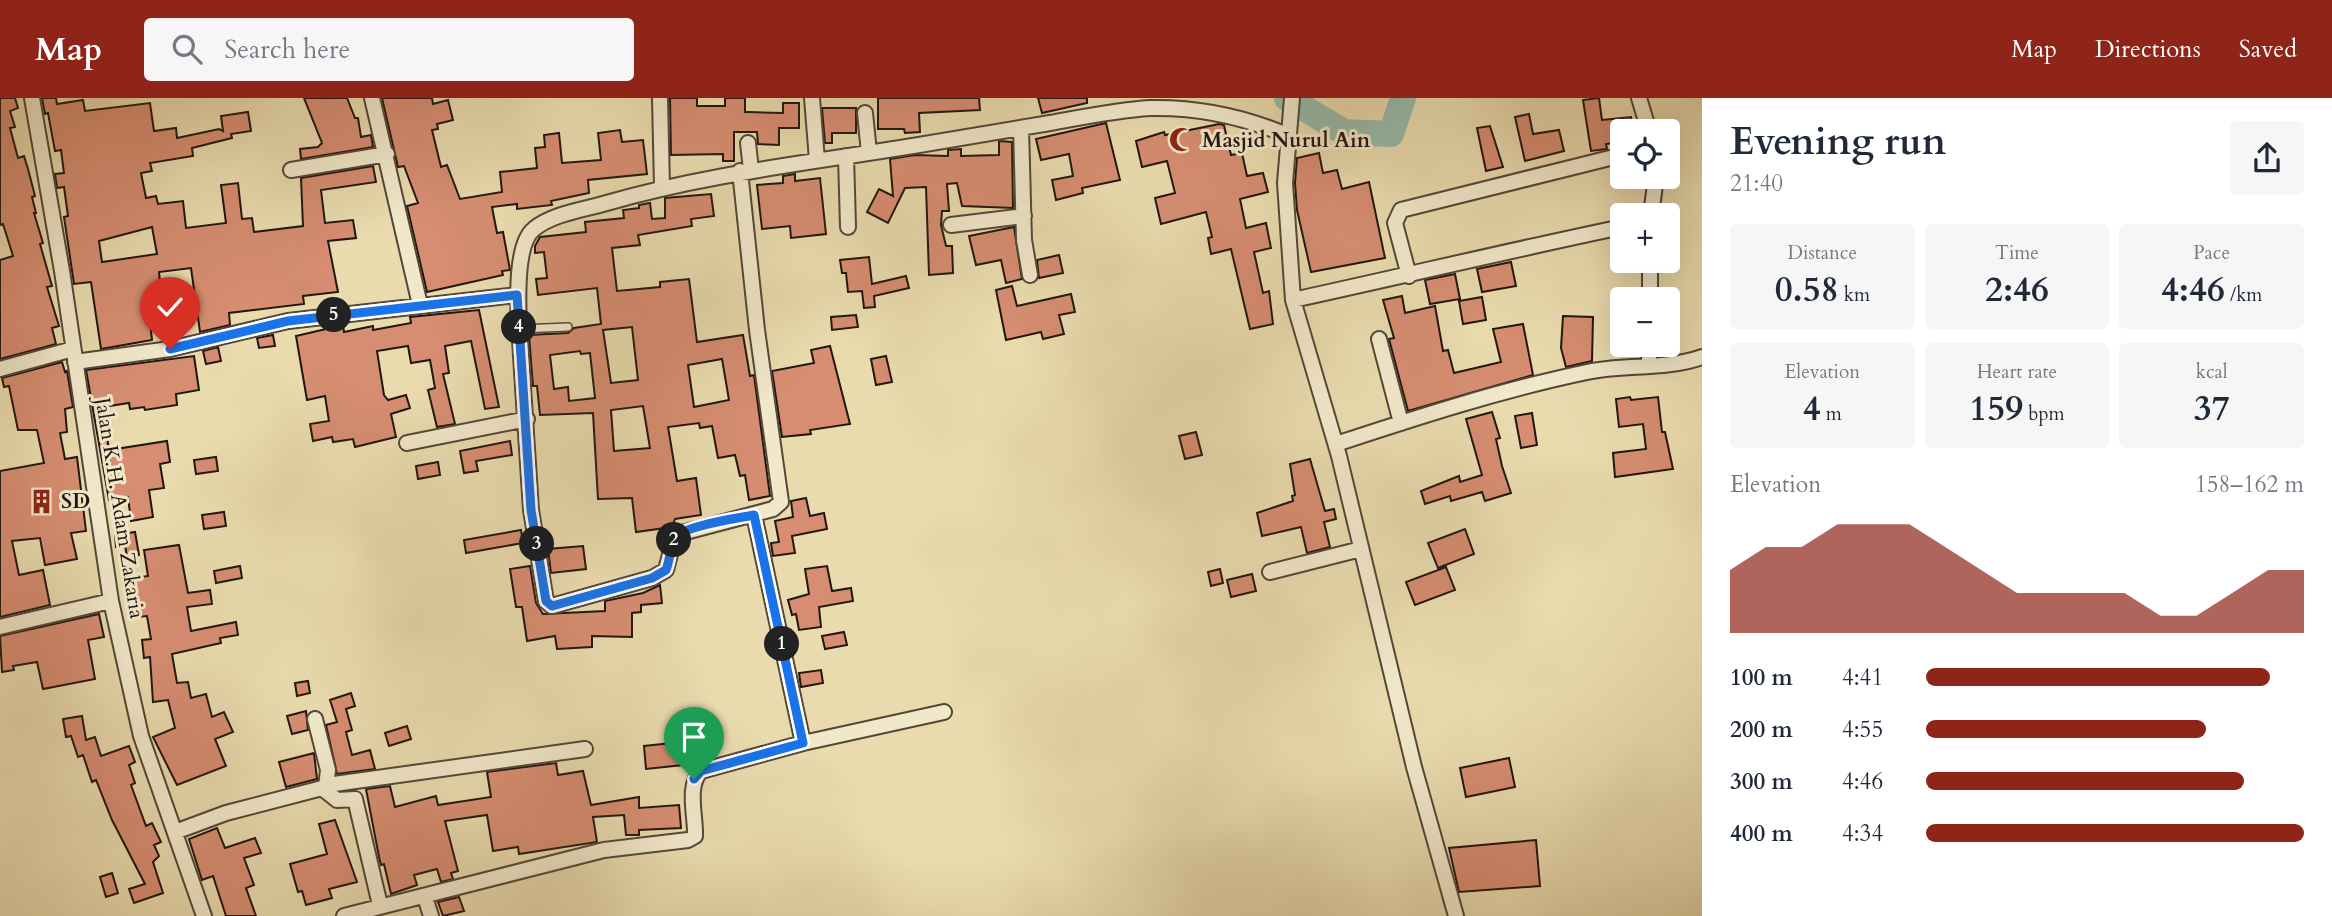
<!DOCTYPE html>
<meta charset="utf-8">
<style>
body{margin:0;font-family:Cardo,serif;background:#f6f6f7;color:#1f2937;height:100vh;display:flex;flex-direction:column;font-size:26px;white-space:nowrap}
*{box-sizing:border-box;margin:0}
p{font-size:23px;color:#747a83}
.icon{flex:none;width:38px;height:38px;fill:none;stroke:currentColor;stroke-width:2;stroke-linecap:round;stroke-linejoin:round}
.map{position:relative;flex:1;overflow:hidden}
.side{display:flex;flex-direction:column;background:#fff;width:630px}
.side>*{flex:none}
.fabs{position:absolute;left:1610px;top:21px;display:grid;gap:14px}
.fabs a{display:grid;place-items:center;width:70px;height:70px;border-radius:7px;background:#fff;box-shadow:0 7px 28px #0002;font-size:35px}
.pin{position:absolute;display:grid;place-items:center;width:60px;height:60px;color:#fff;margin:-72px -30px;border-radius:50% 50% 50% 0;rotate:-45deg;box-shadow:0 0 7px #0007}
.pin .icon{rotate:45deg}
.km{position:absolute;width:35px;height:35px;margin:-18px;border-radius:50%;background:#222;color:#fff;font-size:19px;line-height:35px;text-align:center}
.round{display:grid;place-items:center;flex:none;width:74px;height:74px;border-radius:7px;background:#f6f6f7}
.headline{display:flex;align-items:center;justify-content:space-between;height:119px;padding:0 28px}
h1{font-size:38px;font-weight:700;line-height:52px}
.stats{display:grid;grid-template-columns:repeat(3,1fr);gap:10px;height:119px;padding:7px 28px}
.stats div{display:grid;align-content:center;border-radius:7px;background:#f6f6f7;text-align:center}
.stats b{font-size:35px;font-weight:700}
.stats small{font-size:19px;font-weight:400}
.stats p{font-size:19px}
.chart{height:196px;padding:14px 28px}
.chart p{display:flex;justify-content:space-between}
.chart svg{width:100%;height:126px;margin-top:7px;fill:#8f2418;opacity:.7}
ul{padding:0 28px;list-style:none;font-size:23px}
li{display:grid;grid-template-columns:112px 84px 1fr;align-items:center;height:52px}
li i{height:18px;border-radius:9px;background:#8f2418}
header{display:flex;align-items:center;gap:42px;box-sizing:border-box;height:98px;padding:0 35px;background:#8f2418;color:#fff}
header strong{font-size:33px}
nav{display:flex;gap:38px;margin-inline-start:auto;font-size:24px}
.search{width:490px;height:63px;background:#f6f6f7;display:flex;align-items:center;gap:18px;box-sizing:border-box;padding:0 24px;border-radius:7px;color:#747a83;font-size:26px}
main{display:flex;flex:1;min-height:0}
.map>svg:first-child{display:block}
.lines{fill:none;stroke-linecap:round;stroke-linejoin:round}
.river{stroke:#97bbaa;stroke-width:26}
.building{fill:#d68d71;stroke:#221611;stroke-width:2;fill-rule:evenodd}
.lane-casing{stroke:#544738;stroke-width:10}
.street-casing{stroke:#544738;stroke-width:18}
.lane{stroke:#f1e8ca;stroke-width:7}
.street{stroke:#f1e8ca;stroke-width:14}
.route-casing{stroke:#fff;stroke-width:14}
.route{stroke:#1a73e8;stroke-width:9}
.labels{text-anchor:middle;stroke-width:6;stroke-linejoin:round;paint-order:stroke}
.poi-label{font-size:21px;font-weight:bold;fill:#221611;stroke:#f1e8ca;text-anchor:start}
.street-label{font-size:21px;fill:#221611;stroke:#f1e8ca}
</style>
<header>
<strong>Map</strong>
<div class="search"><svg class="icon" aria-label="search" viewBox="0 0 24 24"><circle cx="10" cy="10" r="6"/><path d="M15 15l6 6"/></svg>Search here</div>
<nav><a>Map</a><a>Directions</a><a>Saved</a></nav>
</header>
<main>
<div class="map">
<svg width="1702" height="818" viewBox="0 0 1702 818">
<rect width="100%" height="100%" fill="#e9dbae"/>
<filter id="stains"><feTurbulence type="fractalNoise" baseFrequency=".00286" numOctaves="4"/><feColorMatrix values="0 0 0 0 .2 0 0 0 0 .09 0 0 0 0 .02 0 0 0 .5 -.17"/></filter>
<radialGradient id="worn" r=".72"><stop offset=".6" stop-color="#630" stop-opacity="0"/><stop offset="1" stop-color="#630" stop-opacity=".3"/></radialGradient>
<g class="lines">
<path class="river" d="M1287 0 1344 34 1391 36 1403 0"/>
</g>
<path class="building" d="M0 0H15L18 10 10 13 15 29 10 30 18 60 24 58 28 71 35 98 32 99 36 115H34L43 145 40 146 52 188 47 189 59 228 52 230 56 246 0 261V162L13 158 3 126 0 127Z
M42 0H56L57 6 83 2 85 13 150 5 154 33 176 30 177 40 219 31 223 33 221 18 248 14 251 33 231 36 232 40 192 50 193 58 150 65 152 73 141 75 146 100 156 98 158 106 183 103 186 130 226 125 221 87 238 85 242 121 252 120 254 134 303 128 301 80 373 68 376 84 321 92 325 125 353 122 356 140 328 143 338 194 303 198 304 206 229 215 230 227 200 234 191 170 159 174 162 203 148 204 152 242 101 251 91 184 74 186 64 119 68 118 64 89 57 90 55 76 64 75 61 52 55 53 48 15 45 16ZM152 129 157 156 102 164 99 143Z
M304 0H347L355 20H358L361 39 371 37 373 49 301 61 300 51 318 49 322 45Z
M382 0H432L433 6 448 2 453 22 437 26 438 31 432 32 441 69 447 67 460 101 502 94 500 74 537 70 535 50 545 49 544 37 559 35 562 65 601 62 598 35 620 32 622 44 643 42 647 76 588 82 589 95 551 103 552 107 517 111V106L492 109 497 135 503 134 510 172 502 173 503 177 427 194 407 108 418 105 404 68 398 69Z
M670 0H697V8H725V0H745V14H749L783 15V5H799V30H779V47L758 46 757 34H734V63H723V56L671 57Z
M878 0H979L980 12 919 15 920 34 905 35 904 31H878Z
M1038 0H1087V5L1042 15Z
M1599 0 1602 22 1631 19 1632 33H1622V44L1606 46 1607 51 1591 53 1583 2Z
M822 10H856V35H832V45H825Z
M1529 16 1533 36 1559 32 1564 53 1525 63 1515 19Z
M1106 25 1120 82 1082 90 1083 95 1056 102 1052 82 1073 78 1069 56 1041 62 1036 41Z
M1219 26 1224 27 1231 57 1242 55 1247 78 1263 75 1268 94 1240 101 1246 130 1266 125 1271 150 1254 154 1263 195 1269 193 1273 226 1250 231 1231 151 1211 156 1208 140 1212 139 1206 114 1161 126 1155 100 1175 95 1167 63 1142 69 1136 43 1164 34 1165 37Z
M1490 28 1503 69 1486 73 1477 30Z
M999 43 1012 44 1013 110 962 108 957 85 947 86 949 113H942L941 127 946 148H952L953 175 929 177 926 89 905 90 888 125 867 114 879 91 893 98 890 61 915 57 948 58V52L961 51V58L999 57Z
M1319 55 1323 75 1337 72 1342 91 1369 84 1385 160 1311 174 1297 112 1295 85 1297 60Z
M795 76V83L820 80 826 136 791 140 790 128 762 131 757 87 783 85V78Z
M711 96 714 118 691 121 692 128 638 137 640 147 612 150 617 193 660 189V184L689 181 697 244 743 237 750 278 754 277 770 398 749 402 745 377 740 378 735 357 718 360 712 328 700 330 699 325 668 329 677 383 696 380 701 417 675 421 672 429 636 434 632 400 598 401 593 315 540 317 537 288H533L529 237 568 235 574 230 601 226 597 190 538 197 536 181 547 180 544 154 535 155V148L540 139 586 134 585 124 624 120 623 112 639 110V107L650 105 652 121 665 120V100ZM632 229 638 282 611 285 603 232ZM580 253 581 256 590 255 595 300 569 303 568 289 554 291 550 257ZM722 261 729 302 694 309 688 267ZM643 308 650 350 614 353 611 312Z
M1014 129 1022 181 1006 185 1001 162 976 167 969 138Z
M1059 157 1063 175 1039 180 1037 162Z
M869 159 872 186 906 178 909 190 874 198 875 209 864 210 862 193 848 194 846 175H842L840 162Z
M1511 164 1516 188 1482 194 1477 171Z
M1455 176 1460 201 1430 206 1425 182Z
M1012 188 1017 208 1071 196 1075 214 1059 217 1064 236 1043 241 1041 234 1006 242 996 192Z
M1402 198 1405 215 1435 208 1443 253 1448 252 1454 275 1501 264 1493 231 1523 226 1533 277 1408 313 1389 241 1394 240 1383 202Z
M1482 199 1486 222 1463 226 1459 203Z
M479 212 499 309 485 311 471 243 445 248 449 275 443 276 455 326 437 329 428 292 435 290 430 262 411 265 408 248 377 253 384 297 388 302 406 297 410 310 391 316 396 339 355 349 353 341 333 344 332 339 313 343 310 326 329 323 325 298 307 302 296 238 343 227 344 234 373 228V232L411 225 410 219Z
M856 217 858 229 832 232 831 219Z
M1563 218 1593 219 1592 263 1566 269 1561 250Z
M273 237 275 248 259 250 257 240Z
M830 248 850 326 810 332 811 336 782 339 772 273 814 265 811 252Z
M218 249 221 263 206 266 203 253Z
M194 258 199 292 176 296 177 307 145 312 144 309 130 311 129 305 103 309 109 352 167 343 170 364 160 366 164 390 149 392 153 419 131 423 128 399 109 402 86 272Z
M886 258 892 284 876 287 871 261Z
M62 264 65 274 67 273 73 309 65 311 67 334 60 335 65 361 77 359 86 433 71 435 77 461 45 467 40 440 12 443 19 477 43 472 50 507 0 519V373L44 365 37 332H18L9 288 4 289 2 280Z
M1630 299 1631 302 1658 299 1662 334H1665L1673 371 1615 379 1613 355 1646 351 1643 326 1619 329 1616 301Z
M1492 314 1500 340 1496 341 1502 368 1511 395 1485 403 1482 394 1451 403 1450 398 1425 406 1421 393 1459 378 1460 384 1482 377 1466 321Z
M1532 315 1537 347 1521 350 1515 318Z
M1196 334 1202 357 1185 361 1179 338Z
M510 343 512 357 476 363 478 373 464 375 460 353Z
M216 359 218 373 196 376 194 362Z
M1310 361 1325 413 1334 411 1336 421 1324 424 1330 449 1307 455 1301 429 1262 438 1257 415 1293 403 1292 398 1295 397 1290 366Z
M438 364 440 377 418 381 416 368Z
M806 400 810 418 824 415 827 431 792 438 795 455 773 458 771 445 779 444 775 423 793 419 791 403Z
M224 414 226 428 204 431 202 417Z
M1465 431 1474 456 1438 470 1428 445Z
M521 432 523 445 466 455 464 442Z
M135 434 139 457 127 459 125 447 116 449 115 437Z
M179 447 188 495 210 492 212 506 187 509 191 533 236 524 238 537 220 540 221 545 172 556 177 585 188 584 191 600 206 596 212 619 224 614 233 634 215 641 226 668 177 687 153 639 175 630 168 602 153 604 150 559 144 560 142 542 151 541 147 518 138 519 135 480 148 478 144 452Z
M583 448 586 471 551 475 548 451Z
M240 468 242 480 216 485 214 473Z
M530 468 536 505 543 516 605 513V503L643 495 660 487 662 505 641 507V514L632 515V539L592 538V549L557 551 555 538 527 543 522 509H516L510 471Z
M827 468 832 493 851 490 853 503 819 509 821 529 799 532 796 516 792 517 788 502 809 496 805 471Z
M1446 469 1455 492 1415 507 1406 484Z
M1220 471 1223 485 1211 488 1208 474Z
M1252 476 1256 493 1231 499 1227 482Z
M99 516 104 539 88 542 95 581 43 591 37 564 13 568 14 572 2 574 0 538Z
M844 534 847 547 825 551 822 538Z
M821 572 823 585 801 589 799 575Z
M308 583 310 595 297 598 295 585Z
M351 595 355 608 346 611 352 632 346 634 352 657 370 652 375 671 337 676 326 627 337 624 330 602Z
M306 613 308 632 292 636 287 618Z
M82 618 86 642 95 639 101 658 129 648 135 664 129 667 135 685 131 687 146 728 152 725 161 744 154 747 159 758 153 764 163 795 134 805 129 791 145 786 112 722 96 682 92 684 83 657 78 659 71 638 66 639 63 621Z
M407 628 411 641 389 648 385 635Z
M681 644 683 667 646 671 644 648Z
M314 655 317 681 286 689 279 664Z
M1509 660 1515 689 1466 699 1460 670Z
M556 665 558 677 583 673 591 707 639 699V710L679 707 681 730 639 732V737H626L624 717 593 719 597 744 519 756 518 749 493 753 487 717 445 723 458 773 451 775 453 781 441 784 437 771 414 777 417 787 391 796 384 766 381 767 379 759 366 691 390 688 395 709 436 698 438 707 491 699 487 674Z
M335 722 357 784 329 791 332 800 306 807 302 793 298 794 290 766 327 756 319 726Z
M217 730 225 750 255 740 261 755 244 760 254 787 246 790 256 818H226L213 778 202 782 189 741Z
M1536 742 1540 788 1459 794 1449 750Z
M112 775 118 795 106 799 100 779Z
M459 799 464 813 443 818 438 804Z"/>
<g class="lines">
<defs>
<path id="lane" d="M520 231 568 229"/>
<path id="street" d="M32 0 62 173 111 503 141 638 204 818
M372 0 420 207
M660 0 662 89
M812 0 817 62
M1292 0 1285 85 1293 202 1339 358 1414 669 1456 818
M1639 0 1649 33
M865 15 869 55
M1021 30 1024 142 1030 177
M748 45 751 72
M846 58 848 129
M291 72 387 56
M740 73 757 232 781 404 773 411 678 436 674 441 666 472 652 480 552 508 546 503 531 412 519 227C518 204 515 146 534 131 552 116 582 112 603 106 709 75 817 64 925 46 967 39 1009 32 1050 25 1083 19 1117 12 1150 10 1198 9 1245 19 1289 38
M1651 117 1656 79
M951 127 1024 118
M1409 178 1395 125 1401 112 1622 57
M1650 201V163
M1293 202C1403 178 1512 152 1622 129
M1379 241 1401 325
M75 264 170 251 288 223 517 197
M1649 266V247
M0 271 73 251
M407 345 527 321
M1336 346C1418 319 1501 292 1587 274 1625 266 1665 272 1702 259
M754 417 803 645
M1270 474 1361 451
M0 529 111 503
M327 687 585 651
M322 690 337 702 355 701 380 807
M175 734 226 715 326 689 328 672 315 621
M425 799 431 818
M344 818 604 752 688 742 695 738C696 719 686 688 701 673L803 645 944 614"/>
</defs>
<use href="#lane" class="lane-casing"/>
<use href="#street" class="street-casing"/>
<use href="#lane" class="lane"/>
<use href="#street" class="street"/>
</g>
<g class="lines">
<defs>
<path id="route" d="M170 251 288 223 517 197 531 412 546 503 552 508 652 480 666 472C670 463 670 448 675 440 682 428 739 420 754 417L803 645 701 673 694 681"/>
</defs>
<use href="#route" class="route-casing"/>
<use href="#route" class="route"/>
</g>
<defs>
<symbol id="mosque-bare" viewBox="-9 -9 18 18"><path d="M3.5-4.9A6 6 0 1 0 3.5 4.9A5 5 0 1 1 3.5-4.9Z" fill="#8f2418" stroke="#f1e8ca" stroke-width="2.5" paint-order="stroke"/></symbol>
<symbol id="building-bare" viewBox="-9 -9 18 18"><path d="M-4-6H4V6H1V3H-1V6H-4ZM-2.5-4.3h1.7v1.8h-1.7ZM.8-4.3h1.7v1.8H.8ZM-2.5-1h1.7V.8h-1.7ZM.8-1h1.7V.8H.8Z" fill="#8f2418" stroke="#f1e8ca" stroke-width="2.5" paint-order="stroke"/></symbol>
</defs>
<g fill-rule="evenodd">
<use href="#mosque-bare" x="1164" y="24" width="35" height="35"/>
<use href="#building-bare" x="24" y="386" width="35" height="35"/>
</g>
<g class="labels">
<g class="poi-label">
<text x="1202" y="49">Masjid Nurul Ain</text>
<text x="61" y="410">SD</text>
</g>
<g class="street-label">
<text transform="translate(120 410) rotate(81)" y="7">Jalan K.H. Adam Zakaria</text>
</g>
</g>
<rect width="100%" height="100%" filter="url(#stains)"/>
<rect width="100%" height="100%" fill="url(#worn)"/>
</svg>
<div class="fabs">
<a><svg class="icon" aria-label="locate" viewBox="0 0 24 24"><circle cx="12" cy="12" r="6"/><path d="M12 2v4M12 18v4M2 12h4M18 12h4"/></svg></a>
<a>+</a>
<a>−</a>
</div>
<div class="pin" style="left:694px;top:681px;background:#1e9e55"><svg class="icon" aria-label="arrive" viewBox="0 0 24 24"><path d="M6 21V4h12l-3 4 3 4H6"/></svg></div>
<div class="pin" style="left:170px;top:251px;background:#d93025"><svg class="icon" aria-label="check" viewBox="0 0 24 24"><path d="M5 12l5 5 9-10"/></svg></div>
<b class="km" style="left:782px;top:546px">1</b>
<b class="km" style="left:674px;top:442px">2</b>
<b class="km" style="left:537px;top:446px">3</b>
<b class="km" style="left:519px;top:229px">4</b>
<b class="km" style="left:334px;top:217px">5</b>
</div>
<section class="side">
<div class="headline"><div><h1>Evening run</h1><p>21:40</p></div><a class="round"><svg class="icon" aria-label="share" viewBox="0 0 24 24"><path d="M12 15V3M7 8l5-5 5 5M5 13v7h14v-7"/></svg></a></div>
<div class="stats">
<div><p>Distance</p><b>0.58<small> km</small></b></div>
<div><p>Time</p><b>2:46</b></div>
<div><p>Pace</p><b>4:46<small> /km</small></b></div>
</div>
<div class="stats">
<div><p>Elevation</p><b>4<small> m</small></b></div>
<div><p>Heart rate</p><b>159<small> bpm</small></b></div>
<div><p>kcal</p><b>37</b></div>
</div>
<div class="chart"><p><span>Elevation</span>158–162 m</p>
<svg viewBox="0 0 160 44" preserveAspectRatio="none"><path d="M0 44V22L10 14L20 14L30 6L40 6L50 6L60 14L70 22L80 30L90 30L100 30L110 30L120 38L130 38L140 30L150 22L160 22V44z"/></svg>
</div>
<ul>
<li><b>100 m</b>4:41<i style="width:91%"></i></li>
<li><b>200 m</b>4:55<i style="width:74%"></i></li>
<li><b>300 m</b>4:46<i style="width:84%"></i></li>
<li><b>400 m</b>4:34<i style="width:100%"></i></li>
</ul>
</section>
</main>
